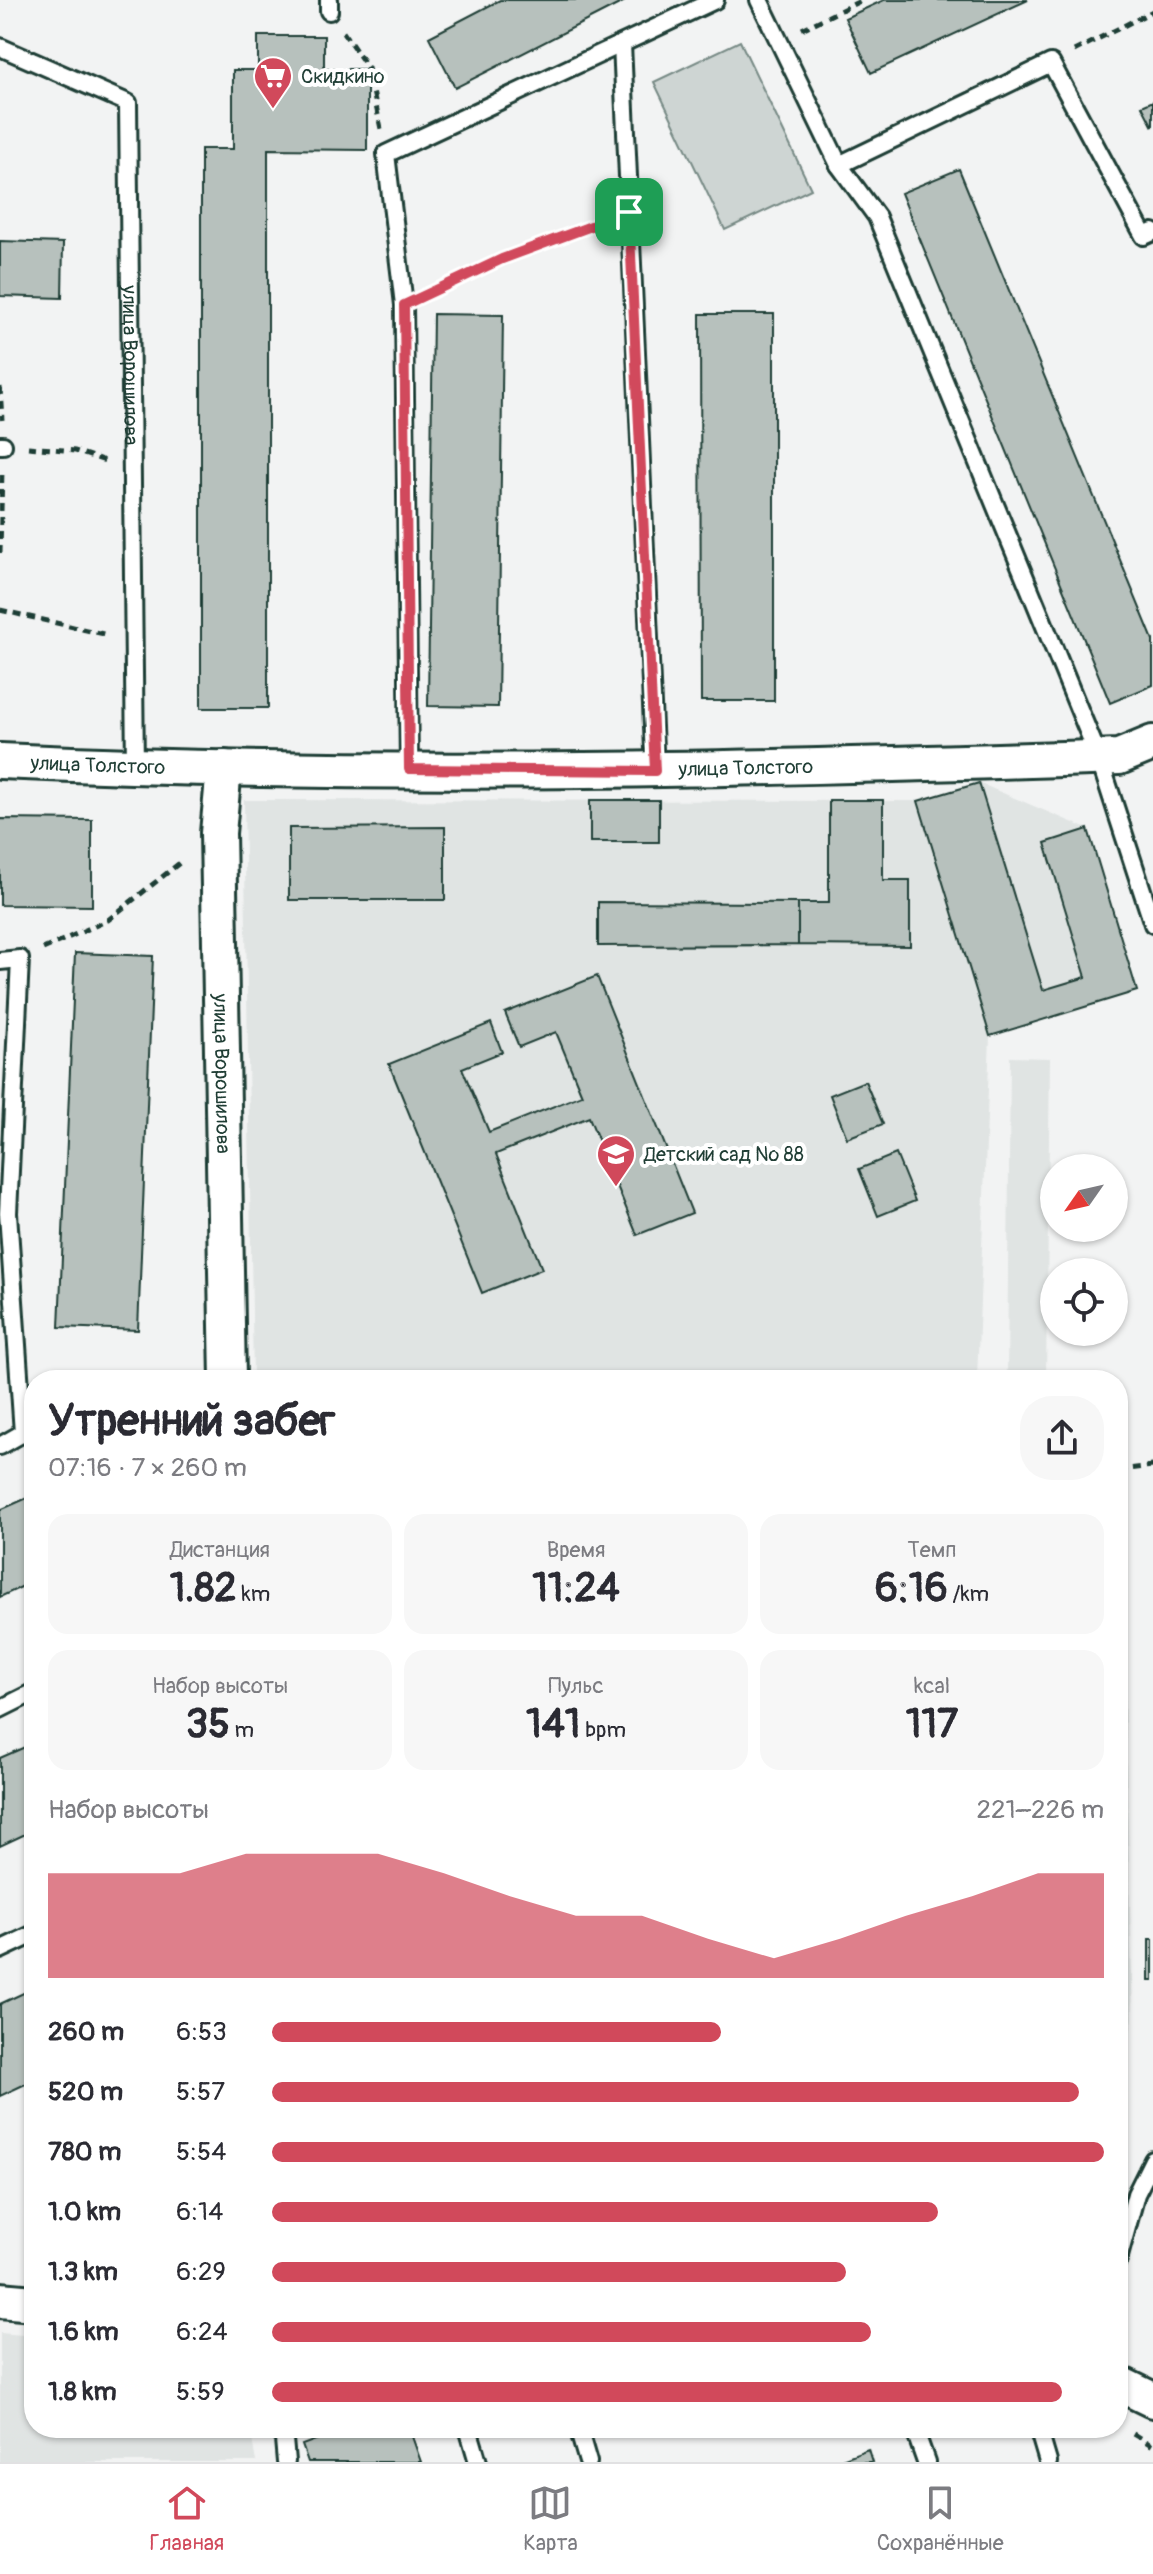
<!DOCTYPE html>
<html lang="ru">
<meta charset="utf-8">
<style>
body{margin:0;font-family:Pangolin,sans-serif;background:#f7f7f7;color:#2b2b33;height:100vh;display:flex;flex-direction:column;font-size:30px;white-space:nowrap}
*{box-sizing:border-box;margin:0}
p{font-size:26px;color:#7c7c81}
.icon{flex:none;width:44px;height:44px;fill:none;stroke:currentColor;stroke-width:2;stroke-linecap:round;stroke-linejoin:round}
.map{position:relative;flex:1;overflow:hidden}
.panel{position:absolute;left:24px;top:1370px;width:1104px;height:1068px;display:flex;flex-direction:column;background:#fff;border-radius:32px;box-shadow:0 2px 6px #0004}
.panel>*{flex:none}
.needle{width:52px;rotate:236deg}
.buttons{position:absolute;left:1040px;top:1154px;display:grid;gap:16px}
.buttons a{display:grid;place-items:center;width:88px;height:88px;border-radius:50%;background:#fff;box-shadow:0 2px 6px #0004;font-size:40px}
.pin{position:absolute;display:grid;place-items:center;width:68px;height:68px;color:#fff;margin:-34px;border-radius:16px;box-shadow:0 4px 12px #0006}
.round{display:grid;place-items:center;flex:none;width:84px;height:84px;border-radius:32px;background:#f7f7f7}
.headline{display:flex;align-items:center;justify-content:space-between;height:136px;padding:0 24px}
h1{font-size:44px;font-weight:700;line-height:60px}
.stats{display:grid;grid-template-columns:repeat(3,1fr);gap:12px;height:136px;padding:8px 24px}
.stats div{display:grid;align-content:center;border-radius:20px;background:#f7f7f7;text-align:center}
.stats b{font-size:40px;font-weight:700}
.stats small{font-size:22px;font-weight:400}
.stats p{font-size:22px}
.chart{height:224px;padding:16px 24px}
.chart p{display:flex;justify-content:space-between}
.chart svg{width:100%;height:144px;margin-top:8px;fill:#d1495b;opacity:.7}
ul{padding:0 24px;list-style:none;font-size:26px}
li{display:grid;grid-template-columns:128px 96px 1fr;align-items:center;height:60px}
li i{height:20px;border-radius:10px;background:#d1495b}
.menu{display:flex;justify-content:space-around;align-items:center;height:112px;border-top:2px solid #e1e1e2;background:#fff;font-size:22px;color:#7c7c81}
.menu a{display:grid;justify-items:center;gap:4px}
.menu .selected{color:#d1495b}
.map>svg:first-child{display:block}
.built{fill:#e0e4e3}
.green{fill:#ced5d3;stroke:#768984;stroke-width:2}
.building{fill:#b7c1bd;stroke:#1f3d34;stroke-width:2}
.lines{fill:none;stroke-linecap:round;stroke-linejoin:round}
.service-casing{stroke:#1f3d34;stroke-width:22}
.minor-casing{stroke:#1f3d34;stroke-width:40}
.path{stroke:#1f3d34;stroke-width:5;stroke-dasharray:8 6;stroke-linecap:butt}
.service{stroke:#fff;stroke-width:16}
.minor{stroke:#fff;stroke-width:34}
.route-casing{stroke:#fff;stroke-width:16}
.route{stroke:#d1495b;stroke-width:10}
.labels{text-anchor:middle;stroke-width:8;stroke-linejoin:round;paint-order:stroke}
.poi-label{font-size:20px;fill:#1f3d34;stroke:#fff;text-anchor:start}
.street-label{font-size:20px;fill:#1f3d34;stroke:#fff}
</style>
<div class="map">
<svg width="1153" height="2462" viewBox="0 0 1153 2462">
<rect width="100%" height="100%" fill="#f2f3f3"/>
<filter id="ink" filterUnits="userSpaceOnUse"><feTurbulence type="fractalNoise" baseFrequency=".0125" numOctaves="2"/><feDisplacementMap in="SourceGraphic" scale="16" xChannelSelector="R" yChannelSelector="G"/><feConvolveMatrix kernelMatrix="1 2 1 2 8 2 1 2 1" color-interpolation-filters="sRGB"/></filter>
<g filter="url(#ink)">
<path class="built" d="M979 783 1088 829 1137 991 990 1036 977 1380H253L244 800 918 801Z
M1010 1057 1050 1058 1046 1380H1007Z
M1118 1463 1133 2019 1118 2082Z
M0 2333 34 2336V2428H250L256 2462H0Z"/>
<path class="green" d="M740 41 811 189 725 230 654 82Z
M1118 1791 1122 1974H1118Z"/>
<path class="building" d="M500 0H627L455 88 429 37Z
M884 0H1028L871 73 845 18Z
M258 36H324V69H367V150L268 149V708H201V149H233V70H258Z
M1153 101V127L1142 106Z
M959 169 1153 640V685L1110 703 901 193Z
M0 241 63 243 62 298 0 296Z
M433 314 503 315 498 707 428 706Z
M700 314H774V701H701Z
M979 783 1043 990 1086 977 1045 843 1088 829 1137 991 990 1036 918 801Z
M590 800H659V842H590Z
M829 800H883V880H910V946L798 945V903H829Z
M0 819 92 820V906L0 905Z
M445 827V900H289V828Z
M598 902 798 903V945L598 946Z
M75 953 153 956 138 1330 59 1327Z
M597 976 692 1213 637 1235 589 1117 496 1154 542 1269 482 1293 389 1064 491 1023 502 1052 462 1068 489 1132 582 1095 556 1032 519 1047 505 1013Z
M865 1081 883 1124 847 1138 830 1095Z
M896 1154 915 1201 878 1216 859 1169Z
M34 1495V1581L0 1597V1510Z
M34 1743V1830L0 1846V1758Z
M1149 1939H1153V1980H1149Z
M34 1988V2080L0 2096V2004Z
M348 2428H409L421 2462H308L302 2445Z
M868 2449 872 2462H834Z"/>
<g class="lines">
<defs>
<g id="service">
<path d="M329 0V11"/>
<path d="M759 0 839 165 877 217 1099 758 1153 924"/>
<path d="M622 44 655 771"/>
<path id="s1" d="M0 47 128 103 135 767"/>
<path d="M839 165 1051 63 1144 236 1153 232"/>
<path d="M0 445H3"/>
<path d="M409 769 404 305 386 154 715 0"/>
<path d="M0 961 20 959 8 1213 23 1433 0 1446"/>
<path d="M0 1709 34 1692"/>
<path d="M0 1950 34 1934"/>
<path d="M1118 2260 1136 2194 1153 2160"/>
<path d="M283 2428 286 2462"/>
<path d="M468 2428 478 2462"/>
<path d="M578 2428 588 2462"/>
<path d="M914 2428 926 2462"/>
<path d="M1038 2428 1048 2462"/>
</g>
<g id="minor">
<path id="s2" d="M0 761C372 778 746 770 1119 757L1153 743"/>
<path id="s3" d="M224 768 218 833 228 1380"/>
<path d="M0 2300 34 2303"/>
<path d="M1118 2383 1153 2400"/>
</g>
</defs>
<use href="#service" class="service-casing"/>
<use href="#minor" class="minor-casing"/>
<path class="path" d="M802 29 862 0
M343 32 368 68 381 129
M1074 51 1153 11
M430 293 502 259 602 222
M0 387 2 420
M28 447 75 451 105 461
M0 553 2 470
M0 610 108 635
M43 949 108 920 182 861
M1118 1470 1153 1466
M1133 2434 1153 2446"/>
<use href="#service" class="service"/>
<use href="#minor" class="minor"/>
</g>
</g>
<g class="lines" filter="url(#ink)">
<defs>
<path id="route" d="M629 212 655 771 409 769 404 305 502 259Z"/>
</defs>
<use href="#route" class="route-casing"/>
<use href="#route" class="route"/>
</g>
<defs>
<symbol id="supermarket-pin" viewBox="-11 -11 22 30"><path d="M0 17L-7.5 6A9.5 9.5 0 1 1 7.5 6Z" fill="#d1495b" stroke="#fff"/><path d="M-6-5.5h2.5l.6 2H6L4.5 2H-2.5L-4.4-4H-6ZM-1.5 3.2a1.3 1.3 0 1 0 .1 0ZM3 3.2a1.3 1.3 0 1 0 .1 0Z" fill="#fff"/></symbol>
<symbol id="school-pin" viewBox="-11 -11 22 30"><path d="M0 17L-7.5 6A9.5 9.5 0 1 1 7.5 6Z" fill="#d1495b" stroke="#fff"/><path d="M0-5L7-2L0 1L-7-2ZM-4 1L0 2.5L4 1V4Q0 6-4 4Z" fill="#fff"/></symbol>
</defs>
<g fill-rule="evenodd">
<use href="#supermarket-pin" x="251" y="54" width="44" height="60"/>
<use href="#school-pin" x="594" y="1132" width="44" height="60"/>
</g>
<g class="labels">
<g class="poi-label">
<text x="301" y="83">Скидкино</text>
<text x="644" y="1161">Детский сад № 88</text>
</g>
<g class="street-label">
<text dy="7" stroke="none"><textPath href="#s1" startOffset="402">улица Ворошилова</textPath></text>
<text dy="7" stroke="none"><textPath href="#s2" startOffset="98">улица Толстого</textPath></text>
<text dy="7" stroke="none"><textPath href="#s2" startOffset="746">улица Толстого</textPath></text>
<text dy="7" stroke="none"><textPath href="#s3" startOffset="306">улица Ворошилова</textPath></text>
</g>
</g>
</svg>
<div class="buttons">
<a><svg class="needle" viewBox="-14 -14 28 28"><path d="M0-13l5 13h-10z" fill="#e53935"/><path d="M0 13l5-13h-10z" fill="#7c7c81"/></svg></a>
<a><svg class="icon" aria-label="locate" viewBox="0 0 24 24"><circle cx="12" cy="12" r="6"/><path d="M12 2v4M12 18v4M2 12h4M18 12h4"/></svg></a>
</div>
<div class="pin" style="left:629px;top:212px;background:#1e9e55"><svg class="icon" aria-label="arrive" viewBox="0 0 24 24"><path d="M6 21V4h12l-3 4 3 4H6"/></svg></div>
<section class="panel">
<div class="headline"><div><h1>Утренний забег</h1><p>07:16 · 7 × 260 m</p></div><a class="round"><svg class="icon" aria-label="share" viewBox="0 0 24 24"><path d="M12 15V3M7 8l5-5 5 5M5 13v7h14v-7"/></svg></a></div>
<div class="stats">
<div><p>Дистанция</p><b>1.82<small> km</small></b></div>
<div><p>Время</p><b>11:24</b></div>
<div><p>Темп</p><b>6:16<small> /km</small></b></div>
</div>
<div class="stats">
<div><p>Набор высоты</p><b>35<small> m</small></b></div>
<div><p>Пульс</p><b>141<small> bpm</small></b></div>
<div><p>kcal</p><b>117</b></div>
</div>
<div class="chart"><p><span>Набор высоты</span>221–226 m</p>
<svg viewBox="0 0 160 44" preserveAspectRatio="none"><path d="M0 44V12L10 12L20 12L30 6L40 6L50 6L60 12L70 19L80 25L90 25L100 32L110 38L120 32L130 25L140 19L150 12L160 12V44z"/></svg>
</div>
<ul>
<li><b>260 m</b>6:53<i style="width:54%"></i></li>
<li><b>520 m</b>5:57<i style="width:97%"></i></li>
<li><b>780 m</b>5:54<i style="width:100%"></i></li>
<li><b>1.0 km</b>6:14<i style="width:80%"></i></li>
<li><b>1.3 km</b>6:29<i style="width:69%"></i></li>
<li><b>1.6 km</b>6:24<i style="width:72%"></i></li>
<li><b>1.8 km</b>5:59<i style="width:95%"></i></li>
</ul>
</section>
</div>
<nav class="menu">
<a class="selected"><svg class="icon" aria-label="home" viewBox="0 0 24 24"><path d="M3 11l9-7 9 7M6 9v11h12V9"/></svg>Главная</a>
<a><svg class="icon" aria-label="map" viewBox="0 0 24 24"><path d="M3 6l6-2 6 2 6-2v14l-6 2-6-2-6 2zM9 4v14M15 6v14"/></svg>Карта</a>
<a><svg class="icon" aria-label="saved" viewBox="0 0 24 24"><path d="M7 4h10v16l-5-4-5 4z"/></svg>Сохранённые</a>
</nav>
